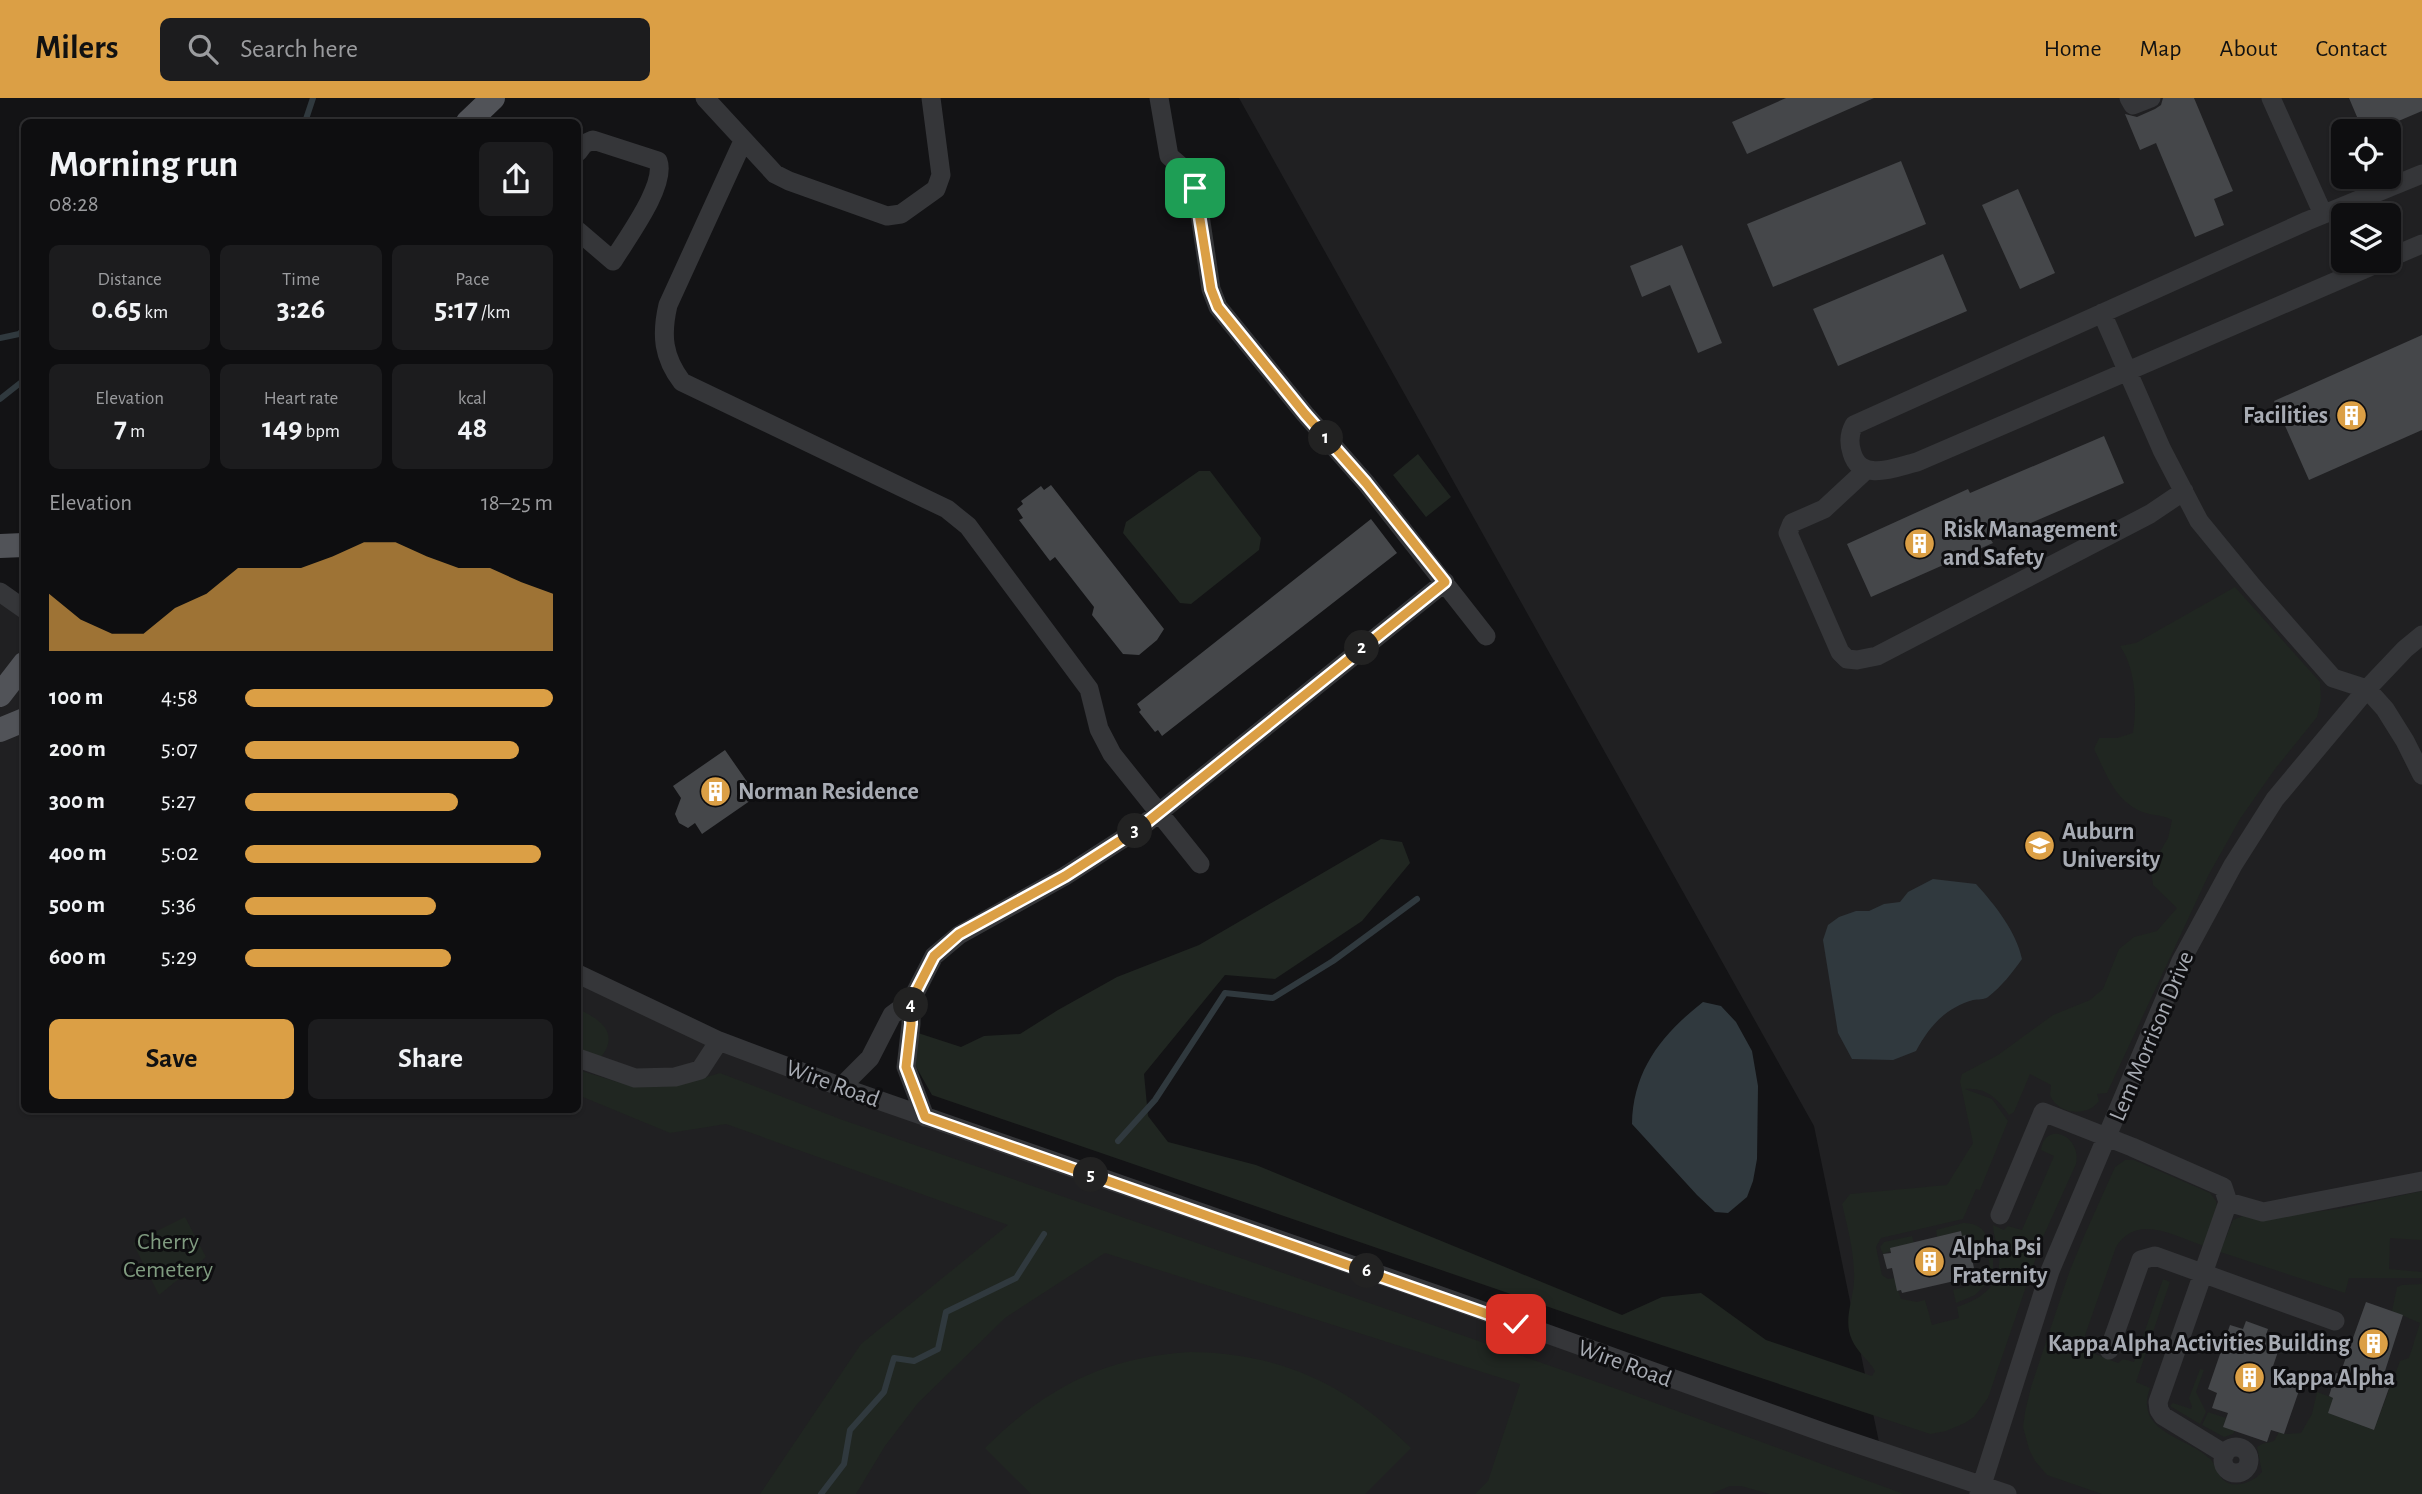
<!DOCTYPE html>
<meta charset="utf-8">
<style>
body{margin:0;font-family:"Alegreya Sans",sans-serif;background:#1c1c1e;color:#f1f3f6;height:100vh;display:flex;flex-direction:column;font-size:26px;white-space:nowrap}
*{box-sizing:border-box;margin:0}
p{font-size:23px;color:#9b9c9f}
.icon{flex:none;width:38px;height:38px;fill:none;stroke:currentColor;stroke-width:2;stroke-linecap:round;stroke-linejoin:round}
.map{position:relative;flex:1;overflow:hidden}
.drawer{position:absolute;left:21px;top:21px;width:560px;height:994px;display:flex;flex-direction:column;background:#0e0e10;border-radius:10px;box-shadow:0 2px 5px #0004,0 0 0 2px #2e2e30}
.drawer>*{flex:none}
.fabs{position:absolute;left:2331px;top:21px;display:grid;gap:14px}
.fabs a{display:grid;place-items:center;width:70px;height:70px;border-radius:10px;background:#0e0e10;box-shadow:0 2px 5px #0004,0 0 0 2px #2e2e30;font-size:35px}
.pin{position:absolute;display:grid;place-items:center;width:60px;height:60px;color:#fff;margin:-30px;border-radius:14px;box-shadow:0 4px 10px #0006}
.km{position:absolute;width:35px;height:35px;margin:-18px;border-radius:50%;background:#222;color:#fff;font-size:19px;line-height:35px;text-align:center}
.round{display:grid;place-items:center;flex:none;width:74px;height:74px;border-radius:10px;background:#1c1c1e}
.overview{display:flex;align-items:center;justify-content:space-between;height:119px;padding:0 28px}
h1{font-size:38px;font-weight:700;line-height:52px}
.stats{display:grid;grid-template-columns:repeat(3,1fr);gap:10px;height:119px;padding:7px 28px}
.stats div{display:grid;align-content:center;border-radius:10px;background:#1c1c1e;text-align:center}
.stats b{font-size:30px;font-weight:700}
.stats small{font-size:19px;font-weight:400}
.stats p{font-size:19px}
.chart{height:196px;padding:14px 28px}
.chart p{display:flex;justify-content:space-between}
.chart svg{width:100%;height:126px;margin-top:7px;fill:#db9f45;opacity:.7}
.cta{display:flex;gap:14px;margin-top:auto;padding:14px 28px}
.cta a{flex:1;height:80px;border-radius:10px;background:#db9f45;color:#111;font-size:28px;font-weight:700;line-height:80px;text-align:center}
.cta a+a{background:#1c1c1e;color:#f1f3f6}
ul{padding:0 28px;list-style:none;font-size:23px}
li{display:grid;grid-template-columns:112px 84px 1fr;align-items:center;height:52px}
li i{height:18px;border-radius:9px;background:#db9f45}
header{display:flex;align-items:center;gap:42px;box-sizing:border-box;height:98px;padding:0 35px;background:#db9f45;color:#111}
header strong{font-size:33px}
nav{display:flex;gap:38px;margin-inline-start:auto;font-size:24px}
.search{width:490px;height:63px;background:#1c1c1e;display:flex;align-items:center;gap:18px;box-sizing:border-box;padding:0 24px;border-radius:10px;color:#9b9c9f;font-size:26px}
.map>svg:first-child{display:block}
.built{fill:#202022;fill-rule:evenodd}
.green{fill:#202621}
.water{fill:#30393e}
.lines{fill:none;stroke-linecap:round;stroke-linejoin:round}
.stream{stroke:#30393e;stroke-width:6}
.building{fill:#45474a}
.minor{stroke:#353639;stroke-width:19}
.major{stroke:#515358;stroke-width:24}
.route-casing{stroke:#fff;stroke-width:14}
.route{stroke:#db9f45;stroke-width:9}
.labels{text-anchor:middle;stroke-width:6;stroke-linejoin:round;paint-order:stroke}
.poi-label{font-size:24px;font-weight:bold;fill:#a7abb3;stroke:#0e0e10;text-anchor:start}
.street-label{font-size:24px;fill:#a7abb3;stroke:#0e0e10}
.park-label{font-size:24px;fill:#809c80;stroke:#0e0e10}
</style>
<header>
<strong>Milers</strong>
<div class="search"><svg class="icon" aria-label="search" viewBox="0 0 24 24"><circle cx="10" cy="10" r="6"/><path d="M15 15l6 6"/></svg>Search here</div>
<nav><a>Home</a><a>Map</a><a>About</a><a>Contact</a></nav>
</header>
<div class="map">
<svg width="2422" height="1396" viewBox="0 0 2422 1396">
<rect width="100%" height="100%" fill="#131315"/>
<path class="built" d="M1239 0H2422V1396H0V494L24 511V1012H578V876L719 943 1881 1354 1814 1028ZM2343 33H2389V79H2343ZM2343 117H2389V163H2343Z"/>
<path class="green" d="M1418 356 1451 399 1426 419 1393 377Z
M1199 373H1210L1261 440 1259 452 1191 506 1180 505 1123 435 1126 424Z
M2235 489 2320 584 2321 602 2317 619 2275 671 2240 721 2208 778 2107 995 2097 996 2099 1003C2087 1020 2057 1016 2050 997L2051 987 2030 976 2014 1014 2009 1017C1998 1001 1986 989 1965 991L1992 1001 2008 1023 1980 1092 1976 1091 1963 1121 1881 1140 1876 1149 1882 1177 1888 1181 1894 1180 1901 1201 1917 1204 1925 1202 1932 1227 1959 1220 1957 1209C1981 1201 2001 1188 1999 1159 1999 1148 1993 1139 1993 1127L2004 1132 2008 1128 2022 1132 2054 1058 2041 1052C2044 1023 2082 1036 2076 1066L2043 1139 1988 1300 1974 1319 1965 1325 1946 1333 1930 1336 1607 1229 932 997 915 967 918 935 961 949 984 938 1020 936 1058 912 1117 879 1199 847 1381 741 1402 744 1410 765 1362 823 1275 881 1225 877 1144 976 1148 1018 1168 1044 1256 1067 1622 1217 1662 1199 1701 1195 1766 1242 1872 1278 1875 1273C1869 1262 1857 1254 1852 1242 1843 1222 1853 1203 1854 1183 1855 1157 1848 1131 1842 1106L1850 1096 1947 1087 1973 1045 1960 983 1962 976 1998 957 2053 917 2090 902 2103 891 2119 851 2134 839 2157 833 2177 810 2153 787 2151 769 2168 740 2172 722C2161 716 2151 718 2140 713 2114 701 2106 675 2094 651L2099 640H2117L2133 635C2137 608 2136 571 2120 548L2136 545Z
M578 911C598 920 621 934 601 959L578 951Z
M578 972 631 988 679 987 720 975 840 1021 1617 1291 1904 1396H1769L1741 1388H1730L1711 1396H1475L1488 1383 1520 1286 1105 1155 1005 1220 918 1305 885 1348 856 1396H760L861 1246 1008 1127 726 1026 670 1035 578 997Z
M2125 1062H2134L2210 1095 2216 1103 2217 1109 2204 1148C2174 1138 2137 1115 2116 1149L2082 1246 2094 1251 2095 1256 2118 1265 2123 1261 2134 1264 2163 1181 2170 1184 2136 1284 2150 1290C2134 1334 2184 1338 2209 1360 2218 1367 2216 1379 2228 1385 2239 1390 2256 1382 2262 1374L2257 1349 2262 1346 2274 1343 2279 1334 2284 1336 2301 1335 2312 1316 2317 1294 2333 1300 2329 1315 2374 1332 2400 1263 2409 1260 2420 1225 2392 1213 2397 1189 2402 1187 2422 1186V1396H2102L2047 1377 2035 1363 2029 1351 2023 1329 2025 1314 2031 1289 2070 1172 2085 1136 2115 1069Z
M2422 1093V1142L2390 1140 2389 1171 2422 1174V1180H2349L2345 1195 2220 1154 2233 1122 2243 1118 2259 1121 2338 1111Z
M185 1119 206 1159 159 1197 133 1145Z
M1963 1125C1976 1125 1990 1131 1985 1147L1974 1149 1971 1136 1962 1138 1961 1133 1937 1139 1936 1132Z
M1912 1138 1914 1145 1883 1156 1880 1149 1884 1144Z
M1993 1150V1173L1985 1179 1977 1181 1974 1172 1990 1168 1987 1152Z
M1990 1182 1975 1197 1956 1205 1953 1192Z
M1190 1254C1281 1255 1347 1286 1411 1350L1365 1396H1031L985 1350C1045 1290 1105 1259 1190 1254Z
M2200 1271 2204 1272 2196 1294 2206 1314 2200 1326 2170 1308 2173 1305 2191 1311 2192 1308 2189 1300Z
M2208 1314 2226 1320 2223 1328 2235 1333 2233 1336 2224 1339 2202 1327Z"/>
<path class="water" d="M1933 781 1976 786C1995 807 2016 833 2022 861 2012 875 2002 888 1988 899 1984 902 1978 901 1973 902 1945 910 1929 929 1916 953L1893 962 1852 961 1838 935 1823 842 1828 827 1839 819 1856 813H1869L1884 806 1900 804 1908 794Z
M1703 904 1721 908 1736 924 1752 953 1758 988 1757 1061 1753 1083 1747 1099 1728 1115 1715 1114 1697 1097 1632 1026C1633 972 1662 936 1703 904Z"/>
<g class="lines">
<path class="stream" d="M305 24 313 0
M0 240 19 236 24 231
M0 301 24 282
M1118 1043 1155 1002 1225 895 1273 900 1333 863 1417 801
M821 1396 844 1366 850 1332 884 1294 894 1260 914 1263 938 1251 946 1214 1016 1180 1044 1136"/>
</g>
<path class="building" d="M1786 0H1874L1747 56 1732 24Z
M2163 0H2194L2233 93 2214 101 2224 127 2195 139 2156 45 2140 52 2125 16 2137 19 2155 11 2161 7Z
M2349 0H2422V13L2375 33H2363Z
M1901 63 1926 126 1773 189 1747 126Z
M2018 91 2055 175 2020 191 1982 107Z
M1682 147 1722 245 1698 255 1670 187 1642 199 1630 168Z
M1943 156 1967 213 1838 268 1813 211Z
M2422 237V332L2309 382 2274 303Z
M2104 338 2124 385 1991 442 1993 445 1871 499 1847 446 1968 391 1970 395Z
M1051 387 1164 531 1157 542 1139 557 1123 556 1092 517 1094 509 1055 459 1050 463 1019 422 1023 420 1017 411 1023 406 1021 403 1041 388 1044 392Z
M1371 421 1397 455 1162 638 1158 632 1155 634 1139 614 1141 612 1137 606Z
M725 652 757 698 702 736 695 725 688 730 679 725 675 716 681 700 673 688Z
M1961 1133 1962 1138 1971 1136 1974 1151 1970 1152 1974 1170 1970 1171 1972 1179 1902 1195 1901 1192 1897 1193 1892 1170 1887 1171 1883 1156 1891 1155 1890 1150Z
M2366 1204 2403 1217 2385 1273 2394 1276 2374 1332 2328 1315 2333 1300 2329 1298 2336 1275 2340 1276Z
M2246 1223 2268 1231 2266 1237 2282 1242 2271 1274 2302 1284 2284 1336 2271 1332 2267 1344 2223 1329 2228 1315 2212 1310 2217 1295 2208 1291 2230 1227 2243 1231Z"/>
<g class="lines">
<path class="minor" d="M705 0 775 76 789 83 887 118 901 116 936 91 941 77 931 0
M1159 0 1169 58 1191 77 1197 97 1211 191 1218 209 1305 316 1366 385 1486 538
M2129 0 2133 7 2151 0
M2271 0 2323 116
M743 43 668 207C661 237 663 259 682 284L947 411 968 428 1089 591 1099 631 1112 656 1200 766
M578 54 584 46 593 42 658 63C667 87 626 141 613 163L578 133
M2389 160 2422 146
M2383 163 1917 364C1896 369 1861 385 1852 355 1849 346 1849 336 1854 327L2307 123 2422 76
M2102 215 2162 352 2199 423 2253 489 2333 580 2367 591 2385 611 2405 643 2422 677
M1866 372 1824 411 1792 425 1788 435 1840 554 1847 561 1857 562 1877 558 2150 416 2184 393
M0 494 24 511
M578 876 719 943 855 994 1435 1196 1828 1336 2007 1396
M911 903V926L906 969 925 1019
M578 960 635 980 675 979 700 972 719 943
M841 989 870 960 892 917 911 903 934 858 959 837 1065 778 1141 729 1445 484
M2228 1104 2263 1114 2422 1083
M2000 1117 2043 1014 2132 1049 2223 1089 2228 1104 2158 1304 2159 1312 2163 1318 2225 1356
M2109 1252 2141 1162 2155 1158 2335 1223
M2223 1362a13 13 0 1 1 26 0a13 13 0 1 1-26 0Z
M1979 1396 2050 1173 2181 863 2233 767 2275 701 2367 591 2405 551 2422 537"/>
<path class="major" d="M468 24 493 0
M0 448 24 447
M0 597 24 566
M0 632 24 622"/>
</g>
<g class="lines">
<defs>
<path id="route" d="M1195 90 1211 191 1218 209 1305 316 1366 385 1445 484 1141 729 1065 778 959 836 934 858 911 903V926L906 969 925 1019 1516 1226"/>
</defs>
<use href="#route" class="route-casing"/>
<use href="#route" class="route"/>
</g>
<defs>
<symbol id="building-disc" viewBox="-11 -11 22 22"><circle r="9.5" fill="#db9f45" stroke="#0e0e10"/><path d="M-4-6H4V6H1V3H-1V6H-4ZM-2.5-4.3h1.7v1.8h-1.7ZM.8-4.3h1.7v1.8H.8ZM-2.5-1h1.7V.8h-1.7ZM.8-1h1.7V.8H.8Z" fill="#fff"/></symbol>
<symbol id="university-disc" viewBox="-11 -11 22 22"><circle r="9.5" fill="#db9f45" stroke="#0e0e10"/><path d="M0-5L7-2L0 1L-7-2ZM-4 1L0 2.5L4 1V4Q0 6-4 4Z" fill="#fff"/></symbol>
</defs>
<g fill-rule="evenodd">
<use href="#building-disc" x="2334" y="300" width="35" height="35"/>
<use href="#building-disc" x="1902" y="428" width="35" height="35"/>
<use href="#building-disc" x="698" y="676" width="35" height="35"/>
<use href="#university-disc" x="2022" y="730" width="35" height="35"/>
<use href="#building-disc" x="1912" y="1146" width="35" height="35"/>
<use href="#building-disc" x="2356" y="1228" width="35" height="35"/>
<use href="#building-disc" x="2232" y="1262" width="35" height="35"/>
</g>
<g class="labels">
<g class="poi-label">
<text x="2328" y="325" text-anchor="end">Facilities</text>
<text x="1943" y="439">Risk Management<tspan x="1943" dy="28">and Safety</tspan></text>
<text x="738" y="701">Norman Residence</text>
<text x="2062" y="741">Auburn<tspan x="2062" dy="28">University</tspan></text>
<text x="1952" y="1157">Alpha Psi<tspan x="1952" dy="28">Fraternity</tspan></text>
<text x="2350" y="1253" text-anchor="end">Kappa Alpha Activities Building</text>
<text x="2272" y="1287">Kappa Alpha</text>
</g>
<g class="street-label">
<text transform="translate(2151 938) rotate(-67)" y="8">Lem Morrison Drive</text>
<text transform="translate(833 985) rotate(20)" y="8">Wire Road</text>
<text transform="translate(1625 1265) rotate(20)" y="8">Wire Road</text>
</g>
<g class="park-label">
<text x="168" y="1151">Cherry<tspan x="168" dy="28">Cemetery</tspan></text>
</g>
</g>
</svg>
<div class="fabs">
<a><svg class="icon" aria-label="locate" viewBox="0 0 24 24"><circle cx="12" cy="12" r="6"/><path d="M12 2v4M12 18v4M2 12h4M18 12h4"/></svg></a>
<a><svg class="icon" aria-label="layers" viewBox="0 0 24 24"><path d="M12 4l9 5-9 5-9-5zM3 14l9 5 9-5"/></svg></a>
</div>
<div class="pin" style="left:1195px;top:90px;background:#1e9e55"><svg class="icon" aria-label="arrive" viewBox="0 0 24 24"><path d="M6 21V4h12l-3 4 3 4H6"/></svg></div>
<div class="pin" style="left:1516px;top:1226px;background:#d93025"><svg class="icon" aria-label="check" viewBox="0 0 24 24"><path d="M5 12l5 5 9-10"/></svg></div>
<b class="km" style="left:1326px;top:340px">1</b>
<b class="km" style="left:1362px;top:550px">2</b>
<b class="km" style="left:1135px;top:733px">3</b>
<b class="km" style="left:911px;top:907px">4</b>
<b class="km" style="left:1091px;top:1077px">5</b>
<b class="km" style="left:1367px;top:1173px">6</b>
<section class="drawer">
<div class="overview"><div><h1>Morning run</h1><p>08:28</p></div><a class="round"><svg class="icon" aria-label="share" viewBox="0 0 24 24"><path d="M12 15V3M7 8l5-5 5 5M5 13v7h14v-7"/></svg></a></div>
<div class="stats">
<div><p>Distance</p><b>0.65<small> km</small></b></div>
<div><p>Time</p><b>3:26</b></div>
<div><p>Pace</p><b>5:17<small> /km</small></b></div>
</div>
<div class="stats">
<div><p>Elevation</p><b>7<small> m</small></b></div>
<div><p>Heart rate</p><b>149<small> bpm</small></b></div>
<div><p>kcal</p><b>48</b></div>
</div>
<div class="chart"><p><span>Elevation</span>18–25 m</p>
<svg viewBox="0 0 160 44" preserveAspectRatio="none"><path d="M0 44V24L10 33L20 38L30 38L40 29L50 24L60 15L70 15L80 15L90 11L100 6L110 6L120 11L130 15L140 15L150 20L160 24V44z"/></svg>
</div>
<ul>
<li><b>100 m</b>4:58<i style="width:100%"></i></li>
<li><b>200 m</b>5:07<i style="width:89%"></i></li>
<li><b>300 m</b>5:27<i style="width:69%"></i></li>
<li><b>400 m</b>5:02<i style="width:96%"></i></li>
<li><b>500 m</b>5:36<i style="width:62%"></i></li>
<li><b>600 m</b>5:29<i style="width:67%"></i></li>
</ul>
<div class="cta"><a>Save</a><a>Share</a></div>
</section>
</div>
